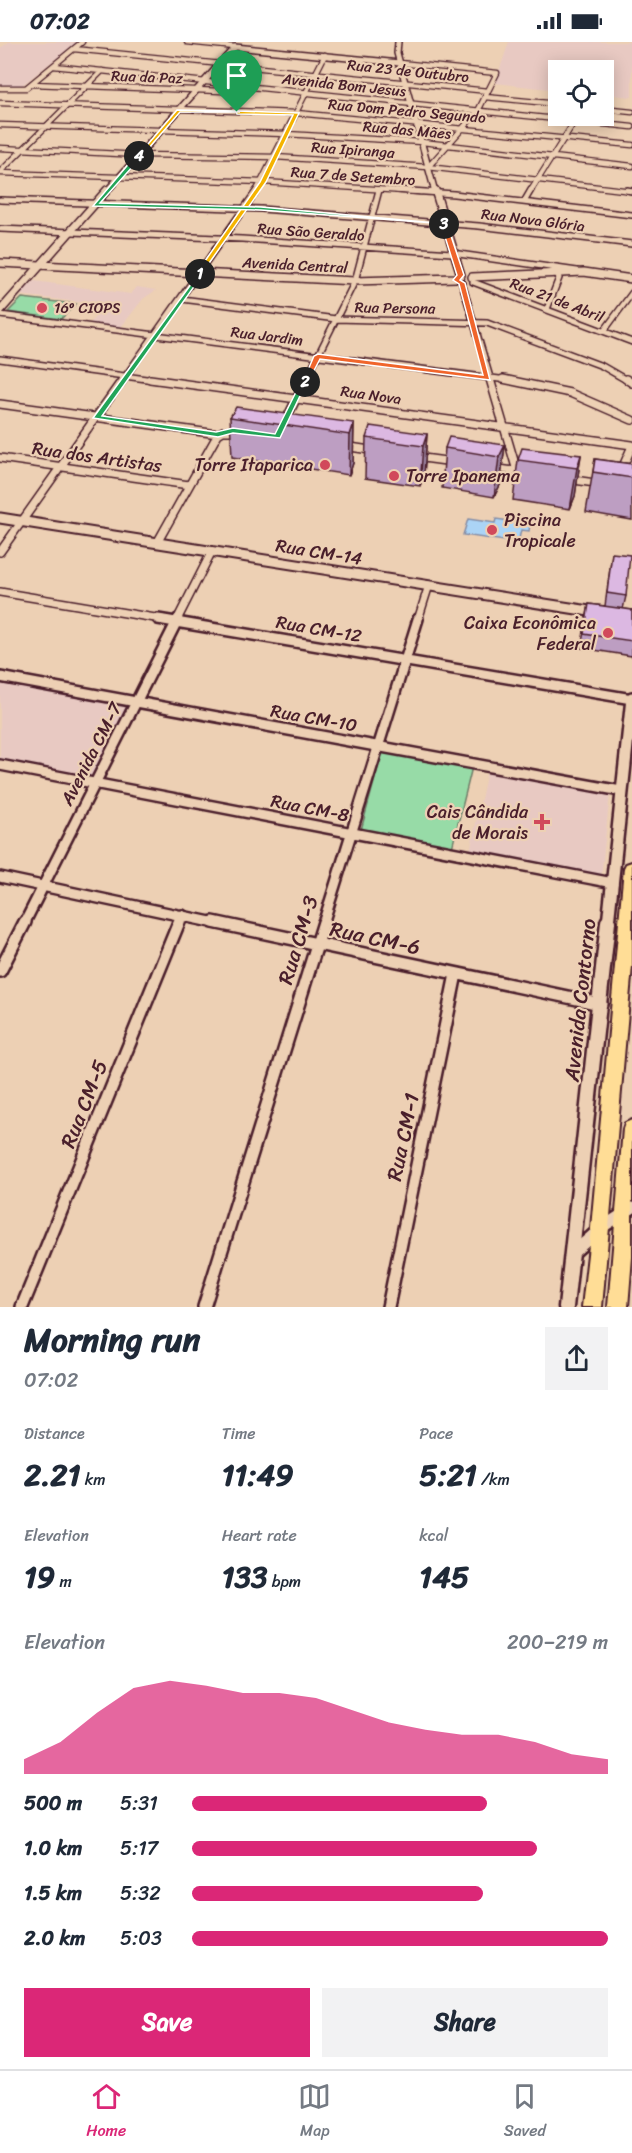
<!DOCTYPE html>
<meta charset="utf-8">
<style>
body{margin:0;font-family:Sriracha,sans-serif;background:#f2f2f3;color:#1f2937;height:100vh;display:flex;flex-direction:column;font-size:22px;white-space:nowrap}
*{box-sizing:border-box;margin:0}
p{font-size:20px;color:#747a83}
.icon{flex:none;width:33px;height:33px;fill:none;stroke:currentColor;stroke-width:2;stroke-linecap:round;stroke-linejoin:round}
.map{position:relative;height:1265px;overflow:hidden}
.drawer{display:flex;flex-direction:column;background:#fff;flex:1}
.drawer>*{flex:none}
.buttons{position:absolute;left:548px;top:18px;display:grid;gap:12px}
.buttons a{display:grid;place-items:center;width:66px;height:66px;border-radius:0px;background:#fff;box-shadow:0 3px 15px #0003;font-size:30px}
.pin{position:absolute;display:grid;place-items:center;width:51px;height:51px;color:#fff;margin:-62px -26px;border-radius:50% 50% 50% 0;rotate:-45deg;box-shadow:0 0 6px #0007}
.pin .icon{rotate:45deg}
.km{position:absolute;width:30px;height:30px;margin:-15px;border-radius:50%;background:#222;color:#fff;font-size:16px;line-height:30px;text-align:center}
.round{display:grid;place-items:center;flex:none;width:63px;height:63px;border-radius:0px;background:#f2f2f3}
.head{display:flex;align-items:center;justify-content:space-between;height:102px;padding:0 24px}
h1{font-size:33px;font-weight:700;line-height:45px}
.metrics{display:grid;grid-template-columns:repeat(3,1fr);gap:9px;height:102px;padding:6px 24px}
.metrics div{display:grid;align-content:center}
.metrics b{font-size:30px;font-weight:700}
.metrics small{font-size:16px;font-weight:400}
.metrics p{font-size:16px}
.chart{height:168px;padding:12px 24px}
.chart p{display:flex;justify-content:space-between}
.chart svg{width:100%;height:108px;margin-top:6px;fill:#db2777;opacity:.7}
.action{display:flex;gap:12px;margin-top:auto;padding:12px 24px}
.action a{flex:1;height:69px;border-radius:0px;background:#db2777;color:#fff;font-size:24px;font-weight:700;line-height:69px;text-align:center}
.action a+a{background:#f2f2f3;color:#1f2937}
ul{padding:0 24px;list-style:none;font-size:20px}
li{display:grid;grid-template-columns:96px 72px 1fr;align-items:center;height:45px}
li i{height:15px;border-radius:8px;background:#db2777}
.status{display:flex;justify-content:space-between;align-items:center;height:42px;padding:0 30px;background:#fff;direction:ltr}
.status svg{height:16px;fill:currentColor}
.menu{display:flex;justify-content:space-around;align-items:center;height:84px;border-top:2px solid #e0e1e3;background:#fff;font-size:16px;color:#747a83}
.menu a{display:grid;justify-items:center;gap:3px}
.menu .current{color:#db2777}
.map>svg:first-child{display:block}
.built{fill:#e8c9c2}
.green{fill:#97dba7;stroke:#707d69;stroke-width:1.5}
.water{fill:#abd4f6;stroke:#848ca5;stroke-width:1.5}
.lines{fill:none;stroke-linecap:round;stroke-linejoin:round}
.minor-far4-casing{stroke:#4a1f2b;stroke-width:7}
.minor-far3-casing{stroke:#4a1f2b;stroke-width:8}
.minor-far2-casing{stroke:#4a1f2b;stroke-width:10}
.minor-far1-casing{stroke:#4a1f2b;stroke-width:14}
.minor-casing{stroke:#4a1f2b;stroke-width:16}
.tertiary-far4-casing{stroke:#4a1f2b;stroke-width:8}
.tertiary-far3-casing{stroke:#4a1f2b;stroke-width:10}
.tertiary-far2-casing{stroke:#4a1f2b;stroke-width:13}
.tertiary-far1-casing{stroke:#4a1f2b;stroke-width:16}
.tertiary-casing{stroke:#4a1f2b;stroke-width:19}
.trunk-casing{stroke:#4a1f2b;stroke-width:4}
.minor-far4{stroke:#edd0b4;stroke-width:4.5}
.minor-far3{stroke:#edd0b4;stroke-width:5}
.minor-far2{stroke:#edd0b4;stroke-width:7}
.minor-far1{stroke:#edd0b4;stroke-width:9}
.minor{stroke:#edd0b4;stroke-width:11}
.tertiary-far4{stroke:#edd0b4;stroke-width:5}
.tertiary-far3{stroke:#edd0b4;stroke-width:7}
.tertiary-far2{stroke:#edd0b4;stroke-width:9}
.tertiary-far1{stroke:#edd0b4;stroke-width:11}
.tertiary{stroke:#edd0b4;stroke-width:14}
.trunk{fill:#ffdd96;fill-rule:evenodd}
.wall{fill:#bd9ec2;stroke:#4a1f2b;stroke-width:1.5}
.shaded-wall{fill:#9a819e;stroke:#4a1f2b;stroke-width:1.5}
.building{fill:#dcb8e2;stroke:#4a1f2b;stroke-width:1.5}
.split-1{fill:#f5b400;stroke:#fff;stroke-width:1.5}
.split-2{fill:#22a559;stroke:#fff;stroke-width:1.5}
.split-3{fill:#f0652b;stroke:#fff;stroke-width:1.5}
.split-4{fill:#22a559;stroke:#fff;stroke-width:1.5}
.split-5{fill:#f5b400;stroke:#fff;stroke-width:1.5}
.poi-dot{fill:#d1495b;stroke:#edd0b4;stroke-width:2}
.labels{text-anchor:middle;stroke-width:4.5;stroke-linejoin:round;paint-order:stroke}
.far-street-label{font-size:15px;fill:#4a1f2b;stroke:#edd0b4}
.far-poi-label{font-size:15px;fill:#4a1f2b;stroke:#edd0b4;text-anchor:start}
.street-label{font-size:18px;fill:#4a1f2b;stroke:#edd0b4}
.poi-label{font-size:18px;fill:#4a1f2b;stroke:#edd0b4;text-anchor:end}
.near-street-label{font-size:21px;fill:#4a1f2b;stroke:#edd0b4}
</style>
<div class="status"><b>07:02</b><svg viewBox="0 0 49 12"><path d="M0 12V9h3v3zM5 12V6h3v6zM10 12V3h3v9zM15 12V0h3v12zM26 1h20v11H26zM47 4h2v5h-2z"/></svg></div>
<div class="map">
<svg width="632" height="1265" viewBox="0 0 632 1265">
<rect width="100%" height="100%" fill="#edd0b4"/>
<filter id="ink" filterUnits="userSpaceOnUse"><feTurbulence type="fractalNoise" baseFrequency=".0167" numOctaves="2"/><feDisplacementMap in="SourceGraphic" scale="12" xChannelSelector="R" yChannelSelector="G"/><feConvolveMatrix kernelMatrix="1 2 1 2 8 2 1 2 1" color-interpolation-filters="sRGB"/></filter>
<g filter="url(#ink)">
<path class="built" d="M9 0H77L20 45 0 44V6Z
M509 0H632V55L603 52V28H558V48L495 41Z
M34 239 131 252 137 245 156 248 143 257 121 285 90 282 103 263 20 253Z
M0 641 129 664 92 736 0 718Z
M487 729 610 751 601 836 470 809Z"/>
<path class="green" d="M22 256 76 262 61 277 8 270Z
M382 711 472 725 452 806 361 788Z"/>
<path class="water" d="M468 477 495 481 496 477 530 482 529 489 521 488 518 501 463 493Z"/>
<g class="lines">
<defs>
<path id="minor-far4" d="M187 0 235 5
M74 7 488 49
M400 21 497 31 478 69 428 125
M54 24 632 85
M32 42 248 50
M0 46H26L82 0
M485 55 558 62
M0 61 296 71 632 103
M603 67 632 70
M0 83 286 92 422 100 632 124
M0 106 140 113 275 115 428 125 632 149
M0 130 102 29
M0 131 263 140 421 150
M256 150 325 13
M530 150 578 74"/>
<path id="minor-far3" d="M397 148 454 152 632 173
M627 148 632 149
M0 158 261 167 479 184 632 202
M524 160 531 148
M0 187 242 197 452 211 577 229
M473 240 632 300
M462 241 491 339
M182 257 336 277 487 281 602 324 628 339
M547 267 559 236 555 226
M0 273 515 339
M604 289 632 251
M0 317 161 339
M122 339 257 148
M305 339 355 239 379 148"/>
<path id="minor-far2" d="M150 337 632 403
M490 337 517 429
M503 337 570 351 632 378
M626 337 632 341
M0 362 218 392
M284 382 306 337
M344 404 376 409
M416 415 453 420
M0 416 189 443
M493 426 528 431
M621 429 632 404
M567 437 602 442
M157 501 218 392 223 389H240
M0 510 123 337
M0 550 167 578
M177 578 212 509
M418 578 429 543"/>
<path id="minor-far1" d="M158 577 632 657
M0 635 621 749
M0 723 613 841
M0 835 220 882
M24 882 178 577
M179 882 182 873
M323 882 418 577"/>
<path id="minor" d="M213 880 601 962
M0 929 25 880
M574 1210 601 1186 632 1166
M22 1265 179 880
M204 1265 324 880
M388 1265 456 932"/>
<path id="tertiary-far4" d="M398 0 397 11 435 150
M106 150 235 5 400 21"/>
<path id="tertiary-far3" d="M435 148 461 233
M0 221 355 239 456 236
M472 235 584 230 632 237
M0 269 107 148"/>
<path id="tertiary-far2" d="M0 476 602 571"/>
<path id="tertiary-far1" d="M608 882 632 656"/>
<path id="tertiary" d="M566 1265 608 880"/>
<path id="trunk" d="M632 820V924L602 1265H582L591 1186 624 826 626 822Z
M632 1078V1215L628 1265H608L623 1087 625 1081Z"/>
</defs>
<use href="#minor-far4" class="minor-far4-casing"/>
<use href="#minor-far3" class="minor-far3-casing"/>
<use href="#minor-far2" class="minor-far2-casing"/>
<use href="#minor-far1" class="minor-far1-casing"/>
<use href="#minor" class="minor-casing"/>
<use href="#tertiary-far4" class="tertiary-far4-casing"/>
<use href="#tertiary-far3" class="tertiary-far3-casing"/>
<use href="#tertiary-far2" class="tertiary-far2-casing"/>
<use href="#tertiary-far1" class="tertiary-far1-casing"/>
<use href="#tertiary" class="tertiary-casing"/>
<use href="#trunk" class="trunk-casing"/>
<use href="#minor-far4" class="minor-far4"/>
<use href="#minor-far3" class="minor-far3"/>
<use href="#minor-far2" class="minor-far2"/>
<use href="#minor-far1" class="minor-far1"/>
<use href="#minor" class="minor"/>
<use href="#tertiary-far4" class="tertiary-far4"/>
<use href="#tertiary-far3" class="tertiary-far3"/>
<use href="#tertiary-far2" class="tertiary-far2"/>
<use href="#tertiary-far1" class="tertiary-far1"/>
<use href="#tertiary" class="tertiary"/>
<use href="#trunk" class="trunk"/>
</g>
<path class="wall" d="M230 375 354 381 353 421 349 433 232 415Z
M427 392 424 432 420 444 365 436 366 396Z
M505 403 500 443 494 455 442 446 445 406Z
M581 413 575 454 570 467 513 458 518 418Z
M595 417 632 422V478L586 470Z
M612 511 626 554 623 567 632 568V614L581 606 589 562 605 564Z"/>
<path class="shaded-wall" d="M354 381 353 421 349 433 350 393Z
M427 392 424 432 420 444 423 404Z
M505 403 500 443 494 455 499 415Z
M581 413 575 454 570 467 577 426Z"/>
<path class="building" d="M236 365 354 381 350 393 230 375Z
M370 384 427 392 423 404 366 396Z
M449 395 505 403 499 415 445 406Z
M522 406 581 413 577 426 518 418Z
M595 417 632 422V436L593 430Z
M612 511 630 513 626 554 607 551Z
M589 562 632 568V599L584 592Z"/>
</g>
<path class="split-1" d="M236 69 299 71 266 140 200 234 196 232 260 140 293 73 237 72Z"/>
<path class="split-2" d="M200 230 203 232 102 374 216 390 233 386 275 392 301 340 307 339 280 396 233 391 218 395 93 376Z"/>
<path class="split-3" d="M444 180 447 182 464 233 460 238 465 241 490 338 320 317 307 342H302L314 314 318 312 483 333 459 242 453 238 457 233 441 182Z"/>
<path class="split-4" d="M137 112 142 114 100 161 261 165 447 182 261 168 93 164Z"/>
<path class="split-5" d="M177 68 237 69 240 70H180L141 115H137Z"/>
<g class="poi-dot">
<circle cx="42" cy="266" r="6"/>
<circle cx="325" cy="423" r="6"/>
<circle cx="394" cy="434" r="6"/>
<circle cx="492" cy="488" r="6"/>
<circle cx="608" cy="591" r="6"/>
<path d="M539 771h6v6h6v6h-6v6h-6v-6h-6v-6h6z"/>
</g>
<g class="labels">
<g class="far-street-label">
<text transform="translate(408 29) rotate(6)" y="5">Rua 23 de Outubro</text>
<text transform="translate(147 35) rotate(2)" y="5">Rua da Paz</text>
<text transform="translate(344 43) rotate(6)" y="5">Avenida Bom Jesus</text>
<text transform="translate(407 69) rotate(5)" y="5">Rua Dom Pedro Segundo</text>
<text transform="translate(407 88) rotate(5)" y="5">Rua das Mães</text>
<text transform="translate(353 108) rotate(4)" y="5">Rua Ipiranga</text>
<text transform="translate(353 134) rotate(4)" y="5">Rua 7 de Setembro</text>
<text transform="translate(533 178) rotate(7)" y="5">Rua Nova Glória</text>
<text transform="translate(311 190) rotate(4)" y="5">Rua São Geraldo</text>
<text transform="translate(295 223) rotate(3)" y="5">Avenida Central</text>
<text transform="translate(557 258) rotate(21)" y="5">Rua 21 de Abril</text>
<text transform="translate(395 266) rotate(1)" y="5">Rua Persona</text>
<text transform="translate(267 294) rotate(7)" y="5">Rua Jardim</text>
<text transform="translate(371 353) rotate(8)" y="5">Rua Nova</text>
</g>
<g class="far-poi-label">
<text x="54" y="271">16º CIOPS</text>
</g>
<g class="street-label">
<text transform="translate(97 415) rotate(8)" y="6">Rua dos Artistas</text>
<text transform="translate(319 510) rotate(9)" y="6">Rua CM-14</text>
<text transform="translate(319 587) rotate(10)" y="6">Rua CM-12</text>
<text transform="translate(314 676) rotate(10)" y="6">Rua CM-10</text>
<text transform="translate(91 712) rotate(-63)" y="6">Avenida CM-7</text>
<text transform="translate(310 766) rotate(11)" y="6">Rua CM-8</text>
</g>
<g class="poi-label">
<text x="313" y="429">Torre Itaparica</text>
<text x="406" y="440" text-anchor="start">Torre Ipanema</text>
<text x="504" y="484" text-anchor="start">Piscina<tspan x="504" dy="21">Tropicale</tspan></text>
<text x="596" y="587">Caixa Econômica<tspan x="596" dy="21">Federal</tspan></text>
<text x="528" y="776">Cais Cândida<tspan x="528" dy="21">de Morais</tspan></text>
</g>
<g class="near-street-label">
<text transform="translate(375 896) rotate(12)" y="7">Rua CM-6</text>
<text transform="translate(298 898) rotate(-73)" y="7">Rua CM-3</text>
<text transform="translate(580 958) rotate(-84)" y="7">Avenida Contorno</text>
<text transform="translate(84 1062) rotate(-68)" y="7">Rua CM-5</text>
<text transform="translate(403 1095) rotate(-78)" y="7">Rua CM-1</text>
</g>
</g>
</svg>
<div class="buttons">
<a><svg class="icon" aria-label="locate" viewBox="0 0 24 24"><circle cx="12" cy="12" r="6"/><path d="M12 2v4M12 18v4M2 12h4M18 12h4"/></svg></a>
</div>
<div class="pin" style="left:237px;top:70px;background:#1e9e55"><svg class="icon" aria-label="arrive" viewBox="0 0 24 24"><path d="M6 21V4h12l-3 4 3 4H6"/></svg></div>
<b class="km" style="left:200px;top:232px">1</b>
<b class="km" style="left:305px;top:340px">2</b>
<b class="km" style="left:444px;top:182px">3</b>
<b class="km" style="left:139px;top:114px">4</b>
</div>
<section class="drawer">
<div class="head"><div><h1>Morning run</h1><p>07:02</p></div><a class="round"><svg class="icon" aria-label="share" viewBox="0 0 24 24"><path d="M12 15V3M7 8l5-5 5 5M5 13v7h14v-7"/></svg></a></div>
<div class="metrics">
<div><p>Distance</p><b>2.21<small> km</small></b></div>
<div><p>Time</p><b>11:49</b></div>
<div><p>Pace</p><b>5:21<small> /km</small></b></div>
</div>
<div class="metrics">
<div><p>Elevation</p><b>19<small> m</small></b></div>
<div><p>Heart rate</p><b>133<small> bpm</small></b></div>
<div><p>kcal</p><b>145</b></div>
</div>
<div class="chart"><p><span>Elevation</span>200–219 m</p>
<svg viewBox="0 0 160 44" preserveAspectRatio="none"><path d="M0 44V38L10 31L20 19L30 9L40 6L50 8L60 11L70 11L80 13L90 18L100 23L110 26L120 28L130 28L140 31L150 36L160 38V44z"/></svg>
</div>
<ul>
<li><b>500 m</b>5:31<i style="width:71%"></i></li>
<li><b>1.0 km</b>5:17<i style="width:83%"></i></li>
<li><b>1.5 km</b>5:32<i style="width:70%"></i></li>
<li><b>2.0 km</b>5:03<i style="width:100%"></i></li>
</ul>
<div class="action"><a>Save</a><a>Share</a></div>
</section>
<nav class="menu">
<a class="current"><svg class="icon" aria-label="home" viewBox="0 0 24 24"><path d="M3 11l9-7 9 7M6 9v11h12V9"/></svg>Home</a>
<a><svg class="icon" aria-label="map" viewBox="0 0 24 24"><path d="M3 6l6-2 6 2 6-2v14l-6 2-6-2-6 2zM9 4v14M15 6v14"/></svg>Map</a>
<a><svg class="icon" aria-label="saved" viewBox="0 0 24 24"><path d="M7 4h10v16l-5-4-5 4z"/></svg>Saved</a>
</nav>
